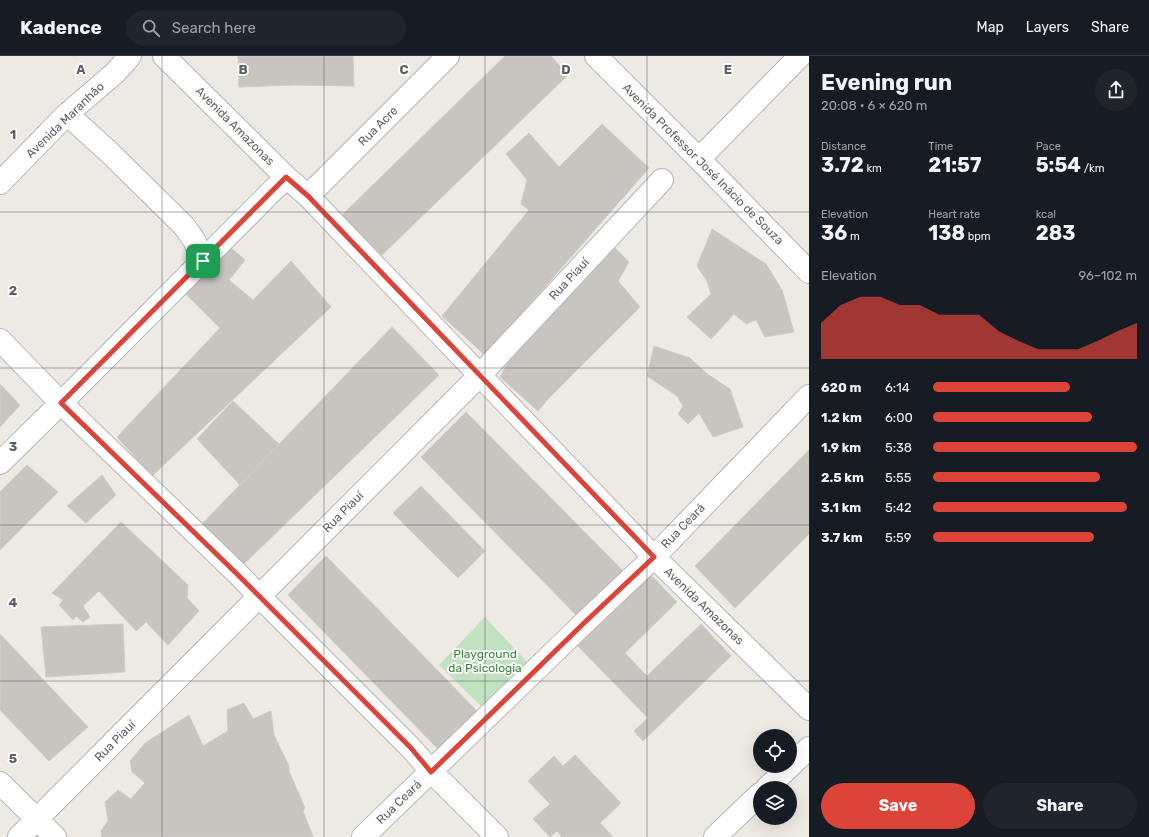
<!DOCTYPE html>
<meta charset="utf-8">
<style>
body{margin:0;font-family:Rubik,sans-serif;background:#20242c;color:#f1f3f6;height:100vh;display:flex;flex-direction:column;font-size:15px;white-space:nowrap}
*{box-sizing:border-box;margin:0}
p{font-size:13px;color:#9ea1a6}
.icon{flex:none;width:22px;height:22px;fill:none;stroke:currentColor;stroke-width:2;stroke-linecap:round;stroke-linejoin:round}
.map{position:relative;flex:1;overflow:hidden}
.side{display:flex;flex-direction:column;background:#171b24;width:340px}
.side>*{flex:none}
.controls{position:absolute;left:753px;top:673px;display:grid;gap:8px}
.controls a{display:grid;place-items:center;width:44px;height:44px;border-radius:50%;background:#171b24;box-shadow:0 4px 16px #0002;font-size:20px}
.pin{position:absolute;display:grid;place-items:center;width:34px;height:34px;color:#fff;margin:-17px;border-radius:8px;box-shadow:0 2px 6px #0006}
.round{display:grid;place-items:center;flex:none;width:42px;height:42px;border-radius:21px;background:#20242c}
.head{display:flex;align-items:center;justify-content:space-between;height:68px;padding:0 12px}
h1{font-size:22px;font-weight:700;line-height:30px}
.figures{display:grid;grid-template-columns:repeat(3,1fr);gap:6px;height:68px;padding:4px 12px}
.figures div{display:grid;align-content:center}
.figures b{font-size:20px;font-weight:700}
.figures small{font-size:11px;font-weight:400}
.figures p{font-size:11px}
.chart{height:112px;padding:8px 12px}
.chart p{display:flex;justify-content:space-between}
.chart svg{width:100%;height:72px;margin-top:4px;fill:#dc443a;opacity:.7}
.primary-button{display:flex;gap:8px;margin-top:auto;padding:8px 12px}
.primary-button a{flex:1;height:46px;border-radius:24px;background:#dc443a;color:#fff;font-size:16px;font-weight:700;line-height:46px;text-align:center}
.primary-button a+a{background:#20242c;color:#f1f3f6}
ul{padding:0 12px;list-style:none;font-size:13px}
li{display:grid;grid-template-columns:64px 48px 1fr;align-items:center;height:30px}
li i{height:10px;border-radius:5px;background:#dc443a}
header{display:flex;align-items:center;gap:24px;box-sizing:border-box;height:56px;padding:0 20px;background:#171b24;border-bottom:1px solid #363941}
header strong{font-size:19px}
nav{display:flex;gap:22px;margin-inline-start:auto;font-size:14px}
.search{width:280px;height:36px;background:#20242c;display:flex;align-items:center;gap:10px;box-sizing:border-box;padding:0 14px;border-radius:22px;color:#9ea1a6;font-size:15px}
main{display:flex;flex:1;min-height:0}
.map>svg:first-child{display:block}
.green{fill:#c1e2c1}
.building{fill:#c8c5c0;stroke:#d1ccc2}
.lines{fill:none;stroke-linecap:round;stroke-linejoin:round}
.minor-casing{stroke:#b3b5b9;stroke-width:24}
.minor{stroke:#fff;stroke-width:22}
.route-casing{stroke:#fff;stroke-width:8}
.route{stroke:#dc443a;stroke-width:5}
.grid{fill:none;stroke:#5b5e62;stroke-width:1;stroke-opacity:0.55}
.labels{text-anchor:middle;stroke-width:3.5;stroke-linejoin:round;paint-order:stroke}
.street-label{font-size:12px;fill:#5b5e62;stroke:#fff}
.park-label{font-size:12px;fill:#3b813e;stroke:#fff}
.grid-label{font-size:13px;text-anchor:middle;font-weight:bold;fill:#5b5e62;stroke:#fff;stroke-width:3.5;stroke-linejoin:round;paint-order:stroke}
</style>
<header>
<strong>Kadence</strong>
<div class="search"><svg class="icon" aria-label="search" viewBox="0 0 24 24"><circle cx="10" cy="10" r="6"/><path d="M15 15l6 6"/></svg>Search here</div>
<nav><a>Map</a><a>Layers</a><a>Share</a></nav>
</header>
<main>
<div class="map">
<svg width="809" height="781" viewBox="0 0 809 781">
<rect width="100%" height="100%" fill="#edeae3"/>
<path class="green" d="M485 561 527 606 481 650 439 609Z"/>
<path class="building" d="M238 0H353L354 30 294 29 239 31Z
M505 0H551L568 19 382 199 342 159Z
M602 68 649 112 485 299 442 260 529 154 521 148 527 124 506 98 529 77 559 111Z
M712 173 766 208 782 234 794 276 765 281 756 264 746 268 734 258 711 283 687 261 711 238 707 225 697 210Z
M230 191 245 204 229 224 253 244 291 205 331 251 152 420 117 381 220 272 184 236Z
M615 192 629 206 618 225 640 251 547 344 538 355 500 321 509 305Z
M392 271 439 319 244 508 202 468Z
M654 290 690 302 706 317 730 333 743 371 713 381 699 357 688 368 678 358 683 350 677 340 647 320Z
M0 328 20 349 0 371Z
M233 345 279 388 240 429 197 383Z
M466 356 630 522 584 567 421 401Z
M809 394V478L735 552 695 510Z
M27 409 58 436 0 494V436Z
M102 419 116 439 86 467 67 450Z
M421 430 485 495 458 522 393 457Z
M121 466 188 529 187 542 199 555 168 589 146 566 136 575 99 535 83 550 90 561 83 566 76 560 73 564 59 549 63 544 52 537Z
M326 500 478 656 438 693 288 539Z
M648 516 677 546 625 597 647 620 701 568 731 600 643 685 634 675 648 662 575 587Z
M123 568 125 616 46 621 41 571Z
M0 578 88 671 49 705 0 654Z
M244 647 253 663 271 655 274 679 289 710V715L305 752 303 755 313 781H102L101 775 108 765 105 746 118 734 131 743 145 727 132 716 130 705 145 687 189 659 203 690 228 675 227 654Z
M575 699 621 747 600 767 613 781H562L557 775 550 781 533 763 550 748 528 725 554 700 563 710Z"/>
<g class="lines">
<defs>
<path id="minor" d="M164 0 286 121 308 140 654 501 809 653
M596 0 699 103 809 216
M67 58 110 97 184 170 194 184 203 205
M699 103 800 0
M0 127 67 58 115 17 130 0
M308 140 448 0
M0 284 61 347 237 517 259 540 411 692 431 715 497 781
M0 407 61 347 286 121
M790 710 809 692
M0 727 55 781
M767 732 790 710
M19 781 480 319 662 124
M363 781 584 567 654 501 809 340
M715 781 760 738"/>
</defs>
<use href="#minor" class="minor-casing"/>
<use href="#minor" class="minor"/>
</g>
<g class="lines">
<defs>
<path id="route" d="M286 121 308 140 654 501 584 567 431 716 411 692 237 518 61 347Z"/>
</defs>
<use href="#route" class="route-casing"/>
<use href="#route" class="route"/>
</g>
<path class="grid" d="M162 0V781M324 0V781M485 0V781M647 0V781M0 156H809M0 312H809M0 469H809M0 625H809"/>
<g class="labels">
<g class="street-label">
<text transform="translate(65 64) rotate(-44)" y="4">Avenida Maranhão</text>
<text transform="translate(235 70) rotate(45)" y="4">Avenida Amazonas</text>
<text transform="translate(378 70) rotate(-45)" y="4">Rua Acre</text>
<text transform="translate(703 108) rotate(45)" y="4">Avenida Professor José Inácio de Souza</text>
<text transform="translate(569 223) rotate(-47)" y="4">Rua Piauí</text>
<text transform="translate(343 456) rotate(-45)" y="4">Rua Piauí</text>
<text transform="translate(683 470) rotate(-46)" y="4">Rua Ceará</text>
<text transform="translate(704 550) rotate(44)" y="4">Avenida Amazonas</text>
<text transform="translate(115 685) rotate(-45)" y="4">Rua Piauí</text>
<text transform="translate(399 746) rotate(-44)" y="4">Rua Ceará</text>
</g>
<g class="park-label">
<text x="485" y="602">Playground<tspan x="485" dy="14">da Psicologia</tspan></text>
</g>
</g>
<g class="grid-label">
<text x="81" y="18">A</text>
<text x="243" y="18">B</text>
<text x="404" y="18">C</text>
<text x="566" y="18">D</text>
<text x="728" y="18">E</text>
<text x="13" y="83">1</text>
<text x="13" y="239">2</text>
<text x="13" y="395">3</text>
<text x="13" y="551">4</text>
<text x="13" y="707">5</text>
</g>
</svg>
<div class="controls">
<a><svg class="icon" aria-label="locate" viewBox="0 0 24 24"><circle cx="12" cy="12" r="6"/><path d="M12 2v4M12 18v4M2 12h4M18 12h4"/></svg></a>
<a><svg class="icon" aria-label="layers" viewBox="0 0 24 24"><path d="M12 4l9 5-9 5-9-5zM3 14l9 5 9-5"/></svg></a>
</div>
<div class="pin" style="left:203px;top:205px;background:#1e9e55"><svg class="icon" aria-label="arrive" viewBox="0 0 24 24"><path d="M6 21V4h12l-3 4 3 4H6"/></svg></div>
</div>
<section class="side">
<div class="head"><div><h1>Evening run</h1><p>20:08 · 6 × 620 m</p></div><a class="round"><svg class="icon" aria-label="share" viewBox="0 0 24 24"><path d="M12 15V3M7 8l5-5 5 5M5 13v7h14v-7"/></svg></a></div>
<div class="figures">
<div><p>Distance</p><b>3.72<small> km</small></b></div>
<div><p>Time</p><b>21:57</b></div>
<div><p>Pace</p><b>5:54<small> /km</small></b></div>
</div>
<div class="figures">
<div><p>Elevation</p><b>36<small> m</small></b></div>
<div><p>Heart rate</p><b>138<small> bpm</small></b></div>
<div><p>kcal</p><b>283</b></div>
</div>
<div class="chart"><p><span>Elevation</span>96–102 m</p>
<svg viewBox="0 0 160 44" preserveAspectRatio="none"><path d="M0 44V22L10 11L20 6L30 6L40 11L50 11L60 17L70 17L80 17L90 27L100 33L110 38L120 38L130 38L140 33L150 27L160 22V44z"/></svg>
</div>
<ul>
<li><b>620 m</b>6:14<i style="width:67%"></i></li>
<li><b>1.2 km</b>6:00<i style="width:78%"></i></li>
<li><b>1.9 km</b>5:38<i style="width:100%"></i></li>
<li><b>2.5 km</b>5:55<i style="width:82%"></i></li>
<li><b>3.1 km</b>5:42<i style="width:95%"></i></li>
<li><b>3.7 km</b>5:59<i style="width:79%"></i></li>
</ul>
<div class="primary-button"><a>Save</a><a>Share</a></div>
</section>
</main>
